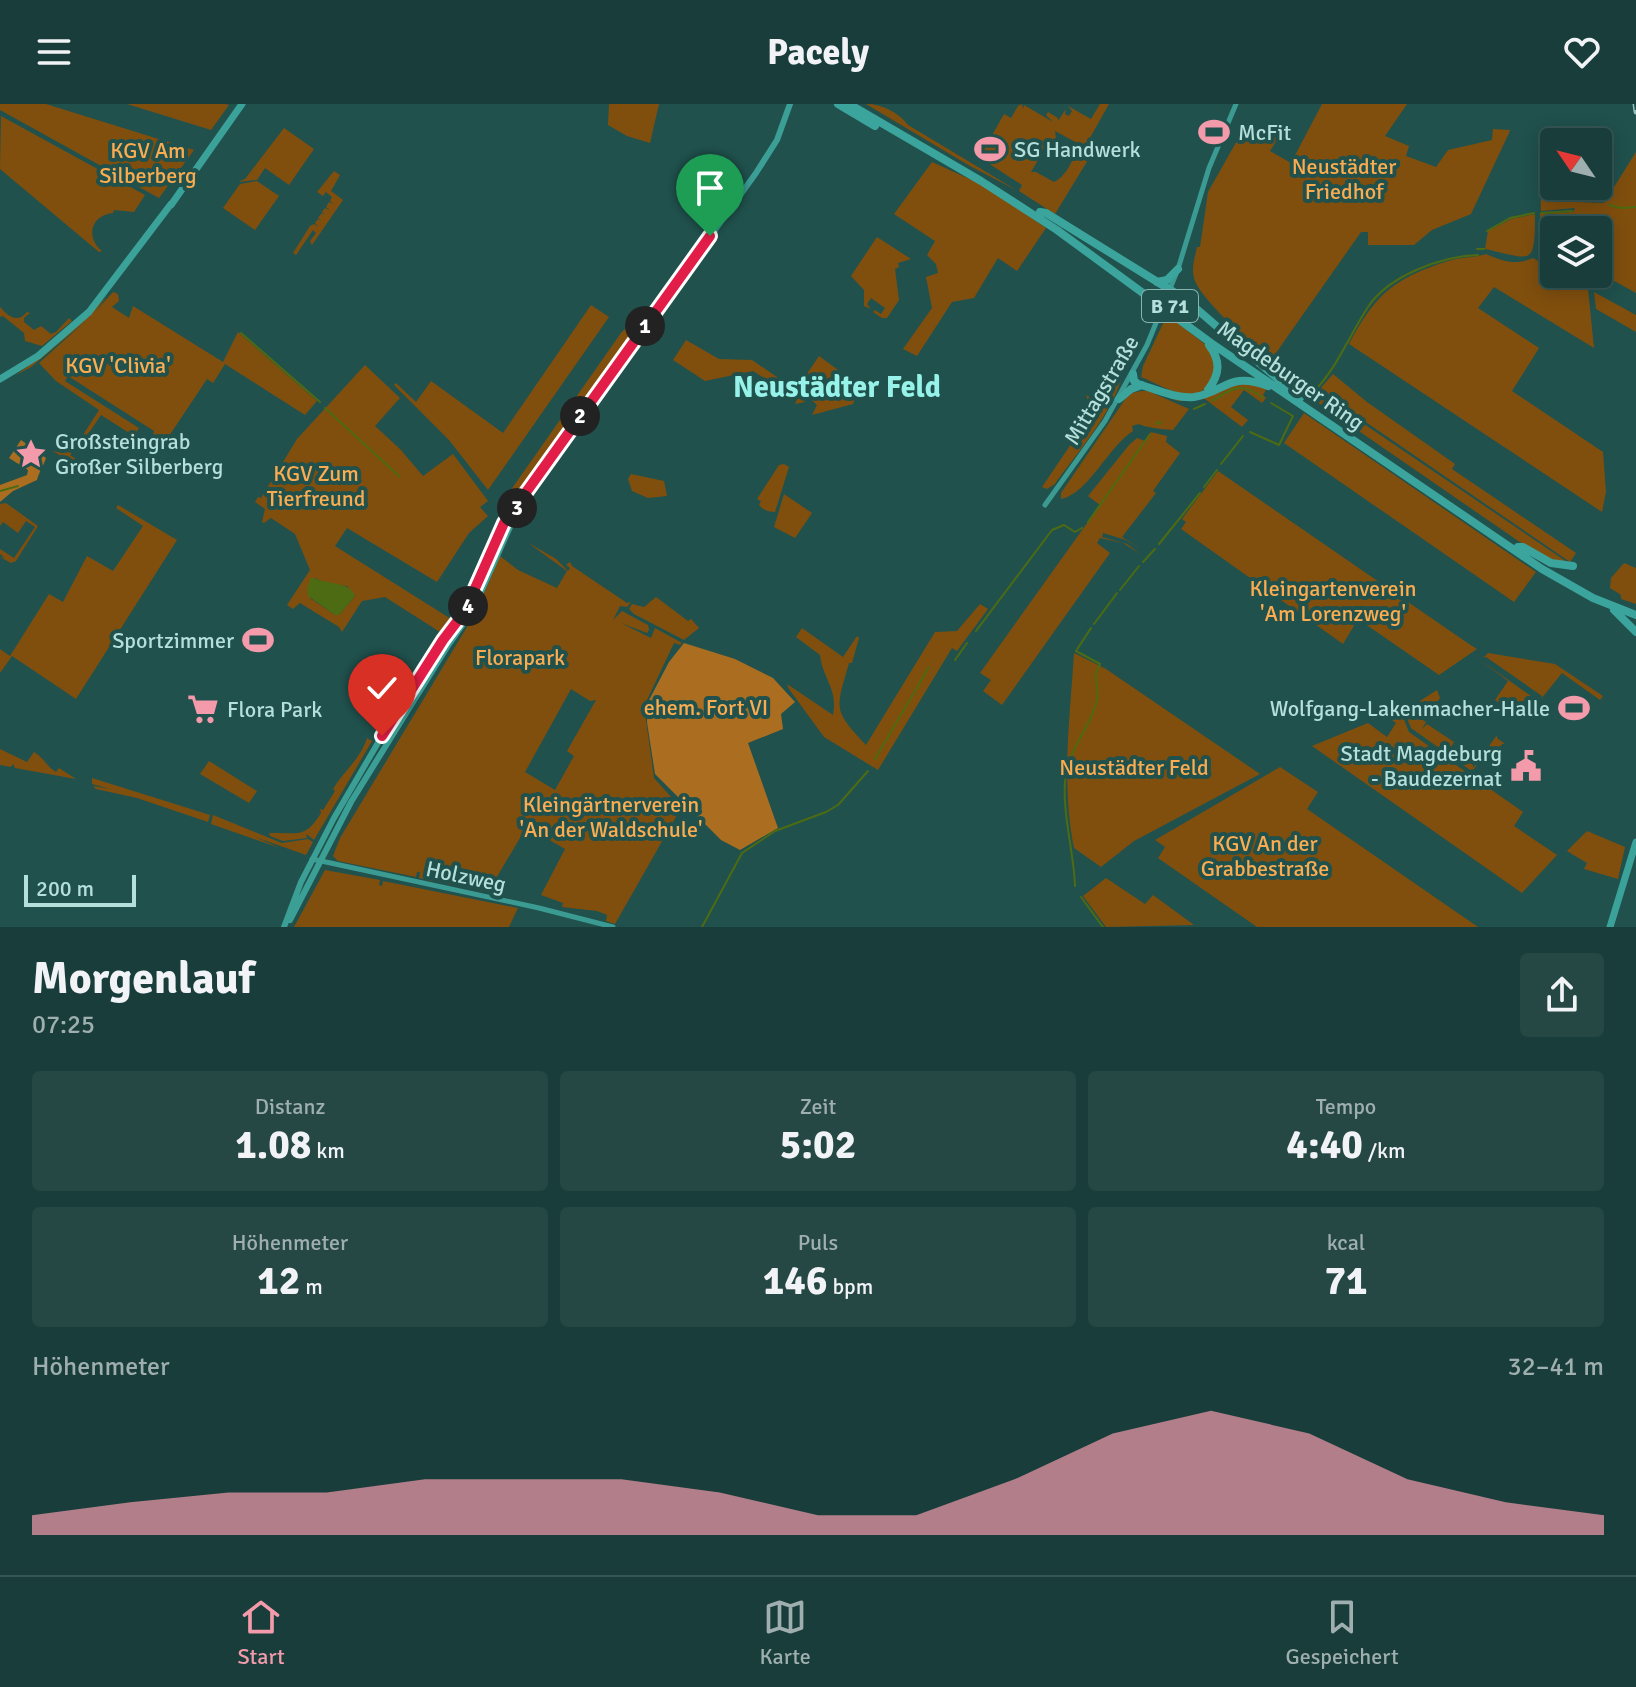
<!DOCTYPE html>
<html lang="de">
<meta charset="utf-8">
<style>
body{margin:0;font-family:Signika,sans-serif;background:#254845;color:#f1f3f6;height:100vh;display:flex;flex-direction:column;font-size:30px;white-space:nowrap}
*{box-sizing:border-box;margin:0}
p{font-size:26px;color:#9faeaf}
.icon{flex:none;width:44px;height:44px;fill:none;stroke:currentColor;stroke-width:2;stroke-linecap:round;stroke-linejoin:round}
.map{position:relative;height:823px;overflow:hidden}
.side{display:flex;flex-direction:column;background:#183d3a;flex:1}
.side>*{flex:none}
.needle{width:52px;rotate:305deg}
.tools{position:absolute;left:1540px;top:24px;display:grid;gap:16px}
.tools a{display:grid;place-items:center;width:72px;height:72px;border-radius:8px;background:#183d3a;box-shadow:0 4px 20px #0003,0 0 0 2px #365654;font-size:40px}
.scale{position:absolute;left:24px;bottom:20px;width:112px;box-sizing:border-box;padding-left:8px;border:4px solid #b5dfda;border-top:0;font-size:22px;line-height:28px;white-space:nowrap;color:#b5dfda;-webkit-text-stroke:6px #20514d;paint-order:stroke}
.pin{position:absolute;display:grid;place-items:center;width:68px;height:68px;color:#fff;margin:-82px -34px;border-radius:50% 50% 50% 0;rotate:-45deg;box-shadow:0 0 8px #0007}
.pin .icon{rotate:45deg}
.km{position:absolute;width:40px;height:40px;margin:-20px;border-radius:50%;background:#222;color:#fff;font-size:22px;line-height:40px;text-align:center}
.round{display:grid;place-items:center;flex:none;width:84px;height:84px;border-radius:8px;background:#254845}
.overview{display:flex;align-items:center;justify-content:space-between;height:136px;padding:0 32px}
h1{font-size:44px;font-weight:800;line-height:60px}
.metrics{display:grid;grid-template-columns:repeat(3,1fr);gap:12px;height:136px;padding:8px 32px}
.metrics div{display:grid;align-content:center;border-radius:8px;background:#254845;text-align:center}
.metrics b{font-size:40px;font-weight:800}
.metrics small{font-size:22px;font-weight:400}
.metrics p{font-size:22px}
.chart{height:224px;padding:16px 32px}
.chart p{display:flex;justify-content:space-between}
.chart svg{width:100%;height:144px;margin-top:8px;fill:#f39aab;opacity:.7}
header{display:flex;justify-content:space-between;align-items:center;height:104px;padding:0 32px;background:#183d3a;font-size:36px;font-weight:800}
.dock{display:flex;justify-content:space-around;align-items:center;height:112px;border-top:2px solid #365654;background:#183d3a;font-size:22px;color:#9faeaf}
.dock a{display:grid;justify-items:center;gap:4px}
.dock .current{color:#f39aab}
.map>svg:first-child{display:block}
.green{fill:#804f0e;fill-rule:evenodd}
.forest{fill:#ab6e21}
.water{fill:#4d6b12}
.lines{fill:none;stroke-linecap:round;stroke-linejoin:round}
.stream{stroke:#4d6b12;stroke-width:2}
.tertiary{stroke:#3b9b92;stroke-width:5}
.secondary{stroke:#3b9f96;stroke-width:6}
.primary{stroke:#3ba299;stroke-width:7}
.trunk{stroke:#3ba49c;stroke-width:8}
.rail-casing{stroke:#94bfba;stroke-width:5}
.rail{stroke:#20514d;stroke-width:2;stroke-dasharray:6;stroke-linecap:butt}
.route-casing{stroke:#fff;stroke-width:16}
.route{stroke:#e11d48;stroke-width:10}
.labels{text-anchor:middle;stroke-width:8;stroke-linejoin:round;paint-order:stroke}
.shield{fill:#20514d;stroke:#88b4b0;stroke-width:2}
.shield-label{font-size:20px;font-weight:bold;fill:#b5dfda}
.poi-label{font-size:22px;fill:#b5dfda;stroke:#20514d;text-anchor:start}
.park-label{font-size:22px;fill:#fbac50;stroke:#20514d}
.street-label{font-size:22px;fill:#b5dfda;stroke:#20514d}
.district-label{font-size:30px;font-weight:bold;fill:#97f3e9;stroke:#20514d}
</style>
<header><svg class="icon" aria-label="menu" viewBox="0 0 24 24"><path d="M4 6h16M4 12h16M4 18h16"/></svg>Pacely<svg class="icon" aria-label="heart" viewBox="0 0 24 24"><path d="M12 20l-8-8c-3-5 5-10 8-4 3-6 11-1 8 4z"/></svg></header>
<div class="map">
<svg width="1636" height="823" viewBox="0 0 1636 823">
<rect width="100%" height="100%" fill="#20514d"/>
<path class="green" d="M0 0H46L194 46 159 94 0 6Z
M127 0H225L229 1 211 26Z
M609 0H659L650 39 627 32 608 21Z
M866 0C882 0 898 8 908 21L1018 87 970 62Z
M1022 0 1023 5 1024 1 1053 18 1046 11 1048 8 1058 14V17L1066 5 1065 10 1069 12 1072 7 1068 2 1091 15 1100 0H1109L1087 39 1094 46 1055 110 1019 87 1022 81 988 59V55L981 51 1004 10 1011 14 1018 2ZM1055 27 1079 40C1074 54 1067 72 1054 78L1036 68H1031L1048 39 1056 34Z
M1322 0H1407L1385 32 1409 42 1406 52 1436 63 1448 46 1492 36 1493 25 1510 26 1509 29 1471 110 1432 126 1414 141H1368V128H1361L1271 256C1254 243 1199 194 1194 174 1191 164 1195 153 1197 143H1200L1208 88 1247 19 1278 34 1270 47 1291 59Z
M1 12 145 91 134 108 114 106 113 109C91 111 85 133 102 147L99 148 0 65Z
M284 24 314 45 289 81 265 64 257 76 238 78 245 75Z
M1636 48V189L1598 168V126H1554V150C1537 143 1541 126 1540 110L1573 108 1575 104 1541 107C1540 91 1542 85 1554 74V82H1561L1565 92 1571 91 1576 98 1604 99Z
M932 58 985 82 1046 124 1017 167 998 154 974 194 952 198 917 252 903 245 932 204 926 173 938 169 936 160 927 151 935 137 894 110Z
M334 67 340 71 331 87 343 96 312 141 310 137 316 129 313 126 296 151 293 149 310 122 314 120 318 123 315 119 318 115 322 117 318 114 322 109 326 111 322 108 325 104 330 106 326 103 329 98 334 100 330 97 332 93 326 88 323 92 317 88Z
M257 77 279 92 255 126 223 104 240 80Z
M1535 110C1535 164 1532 155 1485 145L1488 127 1511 115Z
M877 133 911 155 898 159 899 163 895 165 899 196 887 214H882L873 208 875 206 881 210 885 204 871 194 867 200 871 205 864 202V186L851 172Z
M1486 150C1503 157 1515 162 1533 154L1554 166V170H1561L1588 185 1594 244 1494 183 1478 204 1539 244 1512 287 1603 348 1606 388 1602 408 1349 240C1376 190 1393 175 1448 157 1461 153 1474 154 1486 150Z
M113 188 118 190 119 197 112 203 129 214 133 202 223 258 238 228 317 297 305 311 225 260 213 279 207 275 165 338 153 330 154 327 68 272 65 277 139 324 134 332 101 311 87 332 70 351 87 363 86 365 60 349 80 364 53 347 59 348 53 343 62 335 65 339 83 331 99 306 56 277 39 259 87 216 31 263 16 271 54 243 89 212 90 214V210L108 191 94 209Z
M1594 188 1636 211V228L1596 205Z
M591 201 609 213 488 386 449 336 394 281 396 279 416 298 431 277 503 329Z
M0 203C8 212 17 220 27 208L30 209 24 214V218L34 226 41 222 51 230 56 228 69 214 72 217 42 242 25 237 24 229 3 212 0 213Z
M636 205 643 211 642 218 513 401 507 403 501 400 621 229C627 222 636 220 641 213L634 208Z
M1167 211 1206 241 1210 245 1216 266C1212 273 1208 283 1202 287 1185 298 1157 279 1141 273L1143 262Z
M686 236 719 255 752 256 796 286 805 298 795 300 797 295 753 267 705 277 673 256Z
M819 252 849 274 858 284 853 300 812 311 817 301 798 283Z
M1122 252C1132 288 1075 351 1055 380L1047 385 1042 383 1092 309 1086 291 1096 297 1116 266 1114 265Z
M365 261 400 294 375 322 400 345 423 372 453 350 488 397 480 403 488 412 469 429 437 478 347 424 335 442 451 515 440 528 385 493 362 497 342 528 339 523 300 499 293 505 287 501 310 466 295 430 271 414 264 419 262 418 265 405 255 398 258 393 261 394 297 335ZM315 474 327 480 347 482 355 492 339 511H335L310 494Z
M1333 270 1367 298 1455 360 1452 365 1576 449 1570 458 1319 286Z
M1252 279 1267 284 1263 291 1266 294 1262 299 1244 286 1231 303 1248 316 1242 323 1205 295 1178 297 1148 285 1181 294 1226 282Z
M1141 287H1148L1189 305 1173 326C1167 326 1143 323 1139 320L1132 322 1133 327C1107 344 1089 389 1061 395V389L1126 294 1132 289Z
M1317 288 1570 460 1540 452 1311 294Z
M1304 309 1536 468 1514 498 1284 339Z
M1151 328 1167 332 1166 338 1180 349 1153 387 1156 389 1122 433 1143 446 1126 436 1103 429 1102 433 1127 440 1140 450 1123 439 1100 434 1097 439 1110 449 1002 601 983 587 991 576 980 569 1100 401 1088 392 1129 341 1137 334 1145 337Z
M784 360 789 363 775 408C768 408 763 406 759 401L761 397 757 395 779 361Z
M1218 367 1469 540 1477 545 1439 571 1358 515 1343 540 1181 425 1186 418 1182 415Z
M631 370 664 377 667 392 648 394 632 387 628 375Z
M784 390 812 409 795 434 774 423Z
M6 399 38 422 16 457 11 459 0 453 5 454 0 450V445L14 454 35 423 26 417 18 429 3 418 0 422V400Z
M118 401 177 436 76 595 12 552 0 569V545L10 552 49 490 63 498 87 452 113 467 143 422 116 404Z
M527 438 556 455 568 467 570 464 566 461 570 458 572 462 627 499 631 498 627 503 620 502 613 516 622 507 648 521 649 526 647 529 621 519 651 534 655 524 682 539 680 541 674 539 646 598V616L654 674 681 704 615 820 606 817 607 811 597 807 562 803 563 799 541 791 565 745 541 731 544 725 530 717 488 788 419 774 420 768H417L416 773 338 757 333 752 340 734 476 508 500 452 518 466 557 484 567 467ZM571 585 590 597 596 596 567 647 574 652 555 686 525 668Z
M1624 459 1636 464V500L1621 495V491L1610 484 1611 474Z
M656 493 688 517 691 515 699 524 684 536 634 510 629 505 632 500 644 503Z
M980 500 988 505 957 547 952 544 878 666 824 633 789 585 787 580 833 611C838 584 823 576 820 551L796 533 802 524 843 553 857 532 859 534 852 559H849C836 605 832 605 866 641L935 528 957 527Z
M1074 549 1106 565 1260 670 1134 737 1101 763 1074 744C1061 680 1070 613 1074 549Z
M1488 549 1555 560 1603 592 1600 596 1562 569 1541 595 1542 592 1486 553 1483 554Z
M1480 556 1531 592 1527 597 1525 595 1514 610 1495 596 1508 577Z
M1437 586 1440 594 1425 615 1422 608 1419 607 1418 613 1426 618 1422 625 1427 620 1454 638 1450 645 1473 661V664L1497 631V634L1505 640H1502L1496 649 1499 651 1497 654 1499 660 1484 650 1474 665 1470 666 1411 624 1404 607Z
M1401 608 1409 628 1523 708 1514 722 1557 751 1522 789 1312 642 1368 619 1387 633 1396 619 1388 613Z
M367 634 372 637 314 736 306 730 307 734 283 737 270 732 269 729C298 728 304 736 321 709L320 705 323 706 335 687 333 685C344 667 361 654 367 634Z
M0 645 27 658 34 648C44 654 48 664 56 668L59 664 76 675 15 664 13 660 11 663 0 661Z
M209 657 257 687 249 699 200 670Z
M1280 663 1318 688 1307 705 1478 823H1257L1158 754 1165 743 1155 736Z
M92 674 210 711 208 718 137 694 96 685 93 682 110 685 92 680Z
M213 711 282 739 308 735 313 738 306 751 255 733 280 744 211 720Z
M1587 727 1625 743 1618 775 1584 765 1587 759 1567 747Z
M325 766 380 776 379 781 382 782 383 777 518 804 509 823H294Z
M1106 774 1145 800 1153 791 1194 821 1106 823 1083 792Z"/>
<path class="forest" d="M21 336 46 354C43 363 39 368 37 376L13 387 0 398V381L27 371 28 366 9 354Z
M684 539 735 555 773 574 795 598 781 610 783 625 748 639 778 724 740 746 721 736 655 670 647 618 648 598 669 558Z"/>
<path class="water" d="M314 474C329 481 349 477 355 492L339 511H335L308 492 307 485 310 475Z"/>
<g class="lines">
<path class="stream" d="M1609 101 1621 104 1636 103
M1541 109 1572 107
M1487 127 1510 114 1534 109
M1477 145H1484
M241 229 320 298
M1309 292C1336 268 1348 233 1368 203 1388 172 1442 152 1478 151
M1212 297C1233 284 1241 277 1263 294
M325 304 399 372
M1194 305 1205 300
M1156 320 1161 318
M1250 328 1279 341 1293 312 1271 299
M1221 360 1243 332
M1204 383 1217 366
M0 387 18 382
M1088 418 1150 330
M1159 440 1200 389
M1143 458 1155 445
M1120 486 1139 462
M1094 520 1117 489
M976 527 1052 426 1064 421 1075 428 1082 424
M955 556 967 539
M875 655 929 563
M1075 782C1074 746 1059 699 1067 664 1073 640 1092 620 1097 596 1100 579 1091 577 1100 560L1076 547 1091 524
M1081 793 1103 823
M702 823 742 749 775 727 826 708 838 701 868 667"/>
<path class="tertiary" d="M1045 401 1105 317 1147 241 1178 165 1209 64 1236 0
M312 755 539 804 613 823"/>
<path class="secondary" d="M290 816 351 698 449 540 473 506 510 423 511 414
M284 823 301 778 334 714 382 632 467 504 504 419 756 69 777 36 790 0"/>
<path class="primary" d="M171 101 242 0
M0 275 38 252 89 208 171 100
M1610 823 1636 738"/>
<path class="trunk" d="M838 0 875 22
M849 0 981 77 1057 126 1211 239 1542 465 1593 494 1636 511
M1040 108 1046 109 1185 195 1300 294
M1157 178 1167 176 1178 165
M1133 270 1134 277 1138 280C1155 285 1177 295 1194 293 1226 288 1228 267 1268 282
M1208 286C1220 270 1221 257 1209 241
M1119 295 1131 285 1142 281
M1518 443H1523L1551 459 1573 462
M1614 506 1636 528"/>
<defs>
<path id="rail" d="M1635 0 1636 8"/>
</defs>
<use href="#rail" class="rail-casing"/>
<use href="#rail" class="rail"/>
</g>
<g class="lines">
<defs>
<path id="route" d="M382 632 443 536 465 507 504 419 710 132"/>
</defs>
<use href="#route" class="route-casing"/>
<use href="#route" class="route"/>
</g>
<defs>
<symbol id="stadium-bare" viewBox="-9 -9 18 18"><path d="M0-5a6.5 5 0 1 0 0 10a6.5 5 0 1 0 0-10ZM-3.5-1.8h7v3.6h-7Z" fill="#f39aab" stroke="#20514d" stroke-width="2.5" paint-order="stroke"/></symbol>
<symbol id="sight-bare" viewBox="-9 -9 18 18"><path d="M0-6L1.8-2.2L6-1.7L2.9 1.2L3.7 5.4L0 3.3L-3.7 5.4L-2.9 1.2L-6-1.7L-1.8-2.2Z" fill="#f39aab" stroke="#20514d" stroke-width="2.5" paint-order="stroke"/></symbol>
<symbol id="supermarket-bare" viewBox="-9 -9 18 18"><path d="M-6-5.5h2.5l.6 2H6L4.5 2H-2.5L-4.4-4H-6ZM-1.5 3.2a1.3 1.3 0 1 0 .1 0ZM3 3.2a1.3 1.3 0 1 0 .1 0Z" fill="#f39aab" stroke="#20514d" stroke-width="2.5" paint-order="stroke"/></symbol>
<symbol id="civic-bare" viewBox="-9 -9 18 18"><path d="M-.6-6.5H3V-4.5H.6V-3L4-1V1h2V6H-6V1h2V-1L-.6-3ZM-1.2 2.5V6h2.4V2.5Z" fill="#f39aab" stroke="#20514d" stroke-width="2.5" paint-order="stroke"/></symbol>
</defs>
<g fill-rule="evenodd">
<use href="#stadium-bare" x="1192" y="6" width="44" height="44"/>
<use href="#stadium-bare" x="968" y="23" width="44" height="44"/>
<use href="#sight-bare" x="9" y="328" width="44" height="44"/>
<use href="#stadium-bare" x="236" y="514" width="44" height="44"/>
<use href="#stadium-bare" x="1552" y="582" width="44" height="44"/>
<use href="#supermarket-bare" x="181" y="583" width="44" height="44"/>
<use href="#civic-bare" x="1504" y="640" width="44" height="44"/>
</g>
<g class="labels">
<rect class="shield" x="1142" y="186" width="56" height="32" rx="6"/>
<g class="shield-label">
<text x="1170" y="209">B 71</text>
</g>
<g class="poi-label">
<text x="1238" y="36">McFit</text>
<text x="1014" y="53">SG Handwerk</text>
<text x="55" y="345">Großsteingrab<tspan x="55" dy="25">Großer Silberberg</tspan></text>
<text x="234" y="544" text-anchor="end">Sportzimmer</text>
<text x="1550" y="612" text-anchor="end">Wolfgang-Lakenmacher-Halle</text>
<text x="227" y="613">Flora Park</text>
<text x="1502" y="657" text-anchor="end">Stadt Magdeburg<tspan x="1502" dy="25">- Baudezernat</tspan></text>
</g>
<g class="park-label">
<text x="148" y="54">KGV Am<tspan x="148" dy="25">Silberberg</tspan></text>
<text x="1344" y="70">Neustädter<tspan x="1344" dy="25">Friedhof</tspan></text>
<text x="118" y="269">KGV 'Clivia'</text>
<text x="316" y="377">KGV Zum<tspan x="316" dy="25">Tierfreund</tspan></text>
<text x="1333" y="492">Kleingartenverein<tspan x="1333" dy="25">'Am Lorenzweg'</tspan></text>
<text x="520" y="561">Florapark</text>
<text x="706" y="611">ehem. Fort VI</text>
<text x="1134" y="671">Neustädter Feld</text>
<text x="611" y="708">Kleingärtnerverein<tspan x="611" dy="25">'An der Waldschule'</tspan></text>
<text x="1265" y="747">KGV An der<tspan x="1265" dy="25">Grabbestraße</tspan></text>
</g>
<g class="street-label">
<text transform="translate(1291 271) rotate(35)" y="8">Magdeburger Ring</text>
<text transform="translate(1101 286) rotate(-59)" y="8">Mittagstraße</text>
<text transform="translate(466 772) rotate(12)" y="8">Holzweg</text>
</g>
<g class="district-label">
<text x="837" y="293">Neustädter Feld</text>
</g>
</g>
</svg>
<div class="tools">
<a><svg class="needle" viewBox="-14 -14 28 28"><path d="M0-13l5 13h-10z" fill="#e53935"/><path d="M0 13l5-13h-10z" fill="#9faeaf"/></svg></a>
<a><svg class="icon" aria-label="layers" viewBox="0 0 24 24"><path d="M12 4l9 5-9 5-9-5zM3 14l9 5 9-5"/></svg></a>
</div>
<div class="scale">200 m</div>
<div class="pin" style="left:710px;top:132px;background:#1e9e55"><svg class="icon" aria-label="arrive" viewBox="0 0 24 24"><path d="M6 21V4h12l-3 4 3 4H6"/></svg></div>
<div class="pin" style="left:382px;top:632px;background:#d93025"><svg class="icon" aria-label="check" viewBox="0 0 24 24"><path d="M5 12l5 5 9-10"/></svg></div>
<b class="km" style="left:645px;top:222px">1</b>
<b class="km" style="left:580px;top:312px">2</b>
<b class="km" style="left:517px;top:404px">3</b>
<b class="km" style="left:468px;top:502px">4</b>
</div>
<section class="side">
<div class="overview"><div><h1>Morgenlauf</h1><p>07:25</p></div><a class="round"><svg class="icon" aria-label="share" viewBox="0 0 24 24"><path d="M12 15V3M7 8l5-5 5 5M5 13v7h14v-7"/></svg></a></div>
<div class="metrics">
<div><p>Distanz</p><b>1.08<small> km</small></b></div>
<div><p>Zeit</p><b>5:02</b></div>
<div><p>Tempo</p><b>4:40<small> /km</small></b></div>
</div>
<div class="metrics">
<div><p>Höhenmeter</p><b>12<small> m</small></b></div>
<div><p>Puls</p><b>146<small> bpm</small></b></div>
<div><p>kcal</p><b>71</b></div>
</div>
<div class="chart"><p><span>Höhenmeter</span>32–41 m</p>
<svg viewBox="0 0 160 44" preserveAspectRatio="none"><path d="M0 44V38L10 34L20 31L30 31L40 27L50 27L60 27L70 31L80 38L90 38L100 27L110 13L120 6L130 13L140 27L150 34L160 38V44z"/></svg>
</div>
</section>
<nav class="dock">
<a class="current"><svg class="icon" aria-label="home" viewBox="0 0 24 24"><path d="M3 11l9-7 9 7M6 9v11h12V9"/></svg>Start</a>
<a><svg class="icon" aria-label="map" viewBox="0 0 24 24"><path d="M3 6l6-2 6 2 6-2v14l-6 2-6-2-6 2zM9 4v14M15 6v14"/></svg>Karte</a>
<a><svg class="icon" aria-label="saved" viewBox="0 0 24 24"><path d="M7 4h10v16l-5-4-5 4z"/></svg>Gespeichert</a>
</nav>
